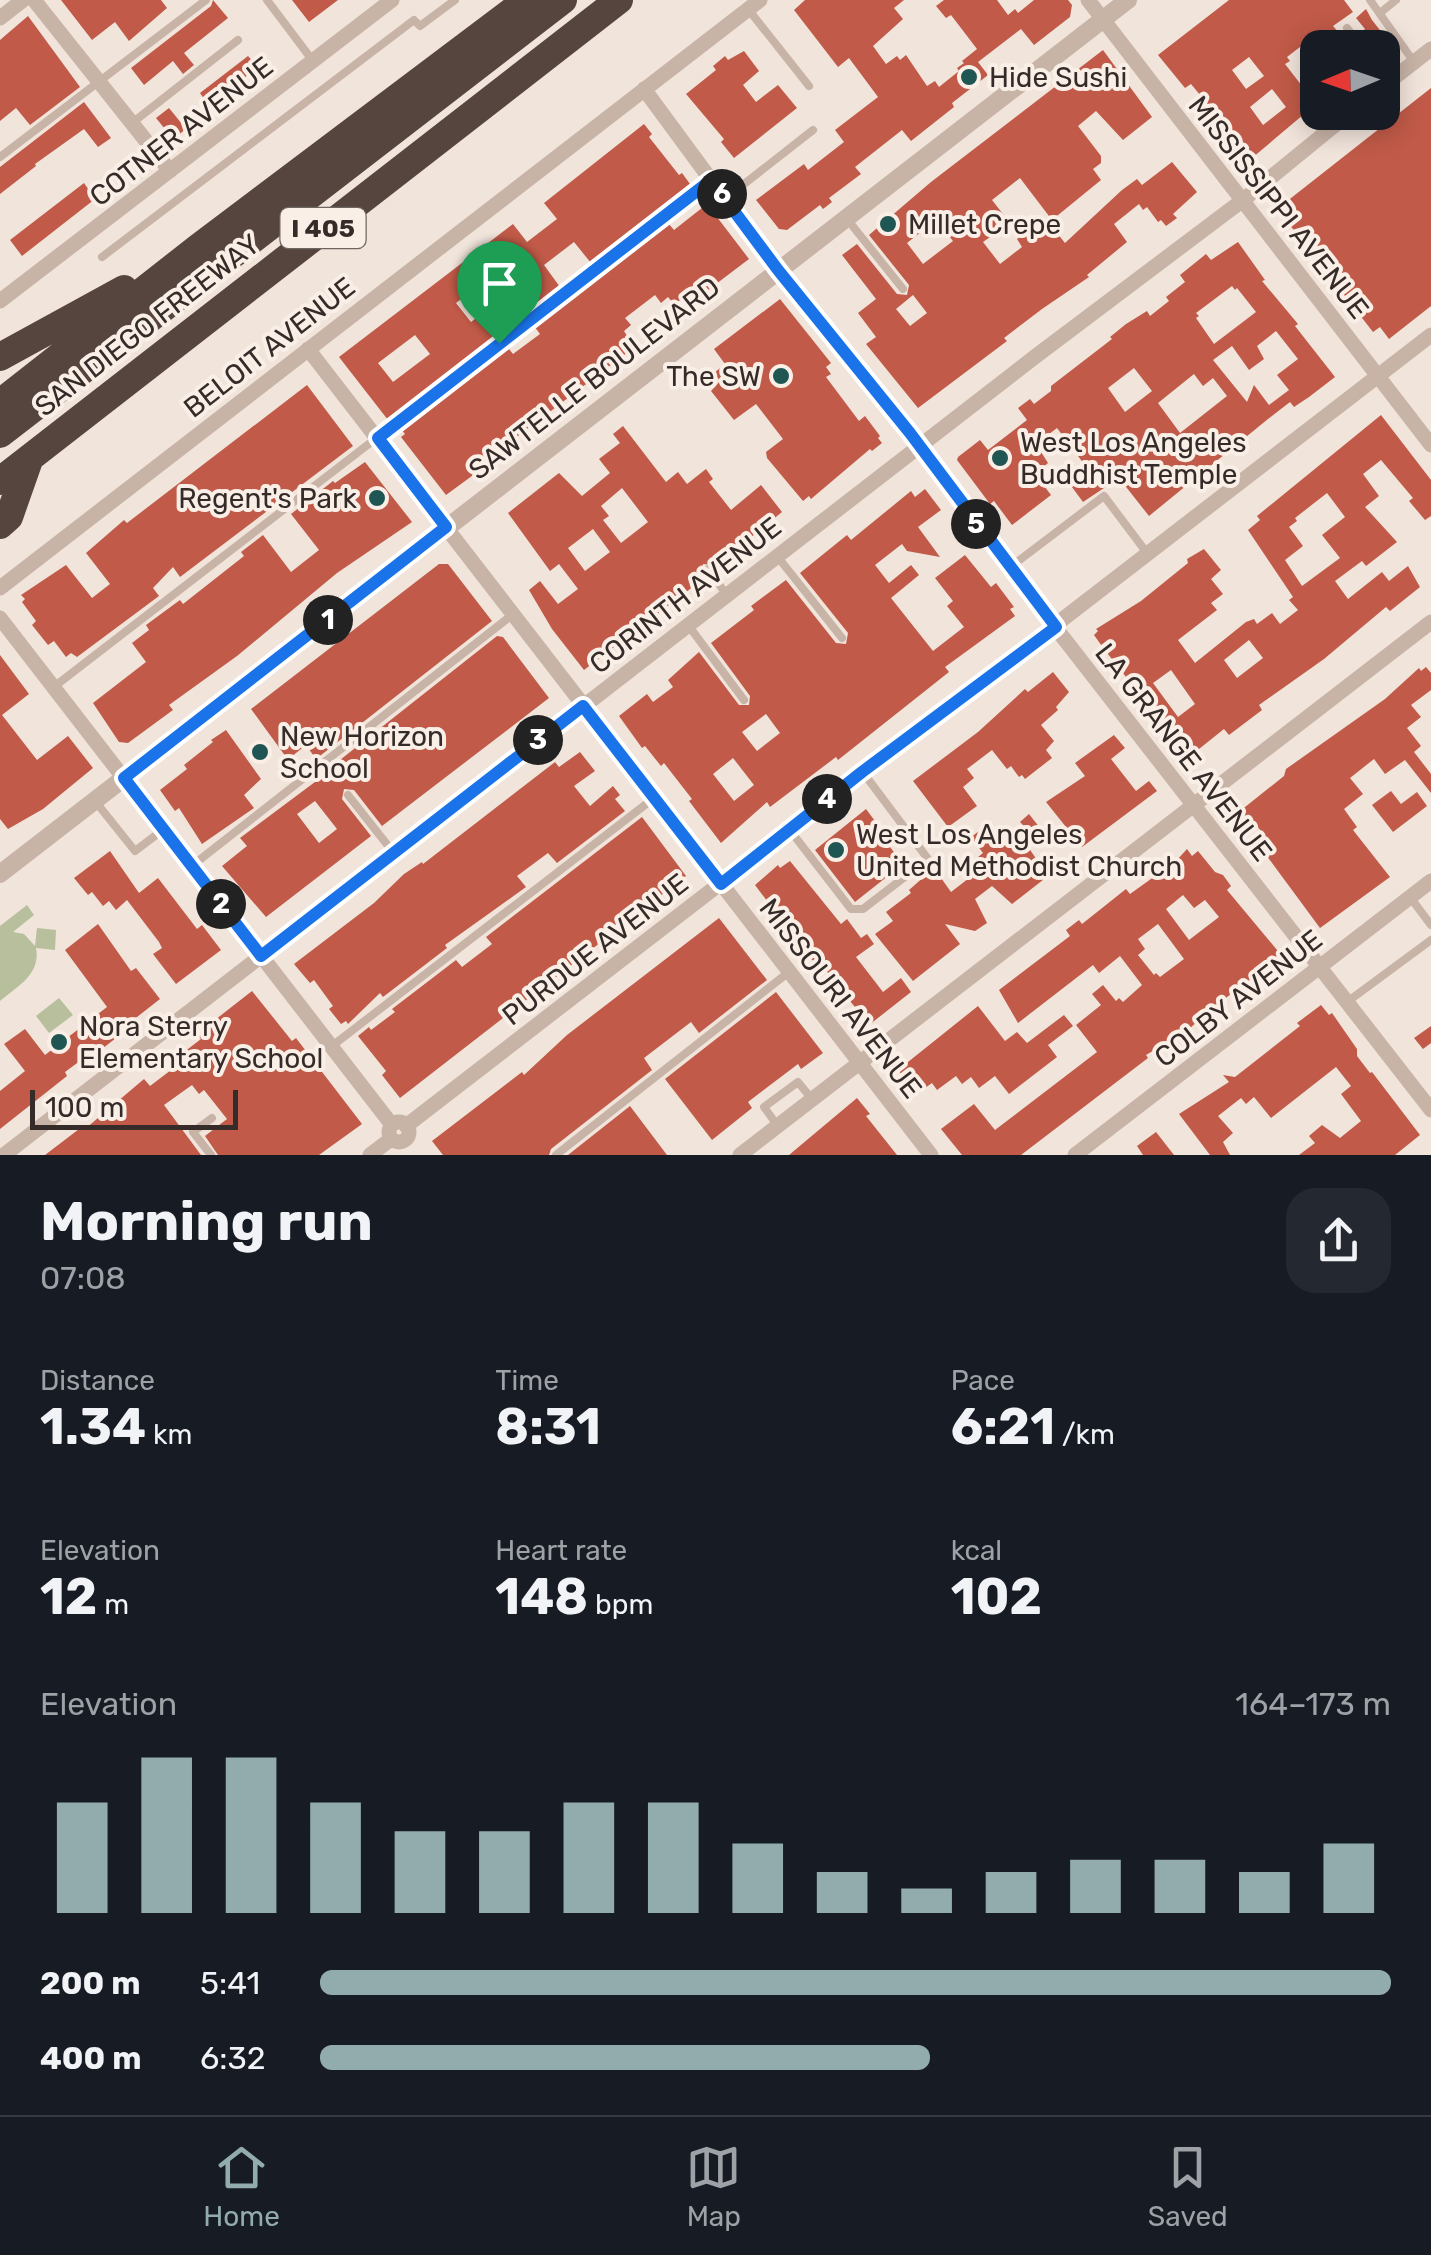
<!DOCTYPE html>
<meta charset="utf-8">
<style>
body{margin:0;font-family:Rubik,sans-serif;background:#242831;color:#f1f3f6;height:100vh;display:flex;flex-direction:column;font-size:38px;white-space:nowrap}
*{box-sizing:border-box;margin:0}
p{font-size:32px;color:#9ea1a6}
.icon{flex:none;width:55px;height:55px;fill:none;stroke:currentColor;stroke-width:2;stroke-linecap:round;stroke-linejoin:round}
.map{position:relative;height:1155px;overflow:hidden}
.drawer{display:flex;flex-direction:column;background:#171b24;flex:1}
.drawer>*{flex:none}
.needle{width:65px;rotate:268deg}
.buttons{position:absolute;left:1300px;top:30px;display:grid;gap:20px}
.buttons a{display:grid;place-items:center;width:100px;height:100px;border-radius:20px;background:#171b24;box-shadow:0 5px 25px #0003;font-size:50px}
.scale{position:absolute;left:30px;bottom:25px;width:208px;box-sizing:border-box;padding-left:10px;border:5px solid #352b28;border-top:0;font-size:28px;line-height:35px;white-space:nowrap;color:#352b28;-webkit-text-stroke:8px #f9efe7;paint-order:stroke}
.pin{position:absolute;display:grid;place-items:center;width:85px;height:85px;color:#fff;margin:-102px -42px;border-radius:50% 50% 50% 0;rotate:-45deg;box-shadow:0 0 10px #0007}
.pin .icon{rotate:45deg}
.km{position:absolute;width:50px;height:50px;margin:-25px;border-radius:50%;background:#222;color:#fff;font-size:28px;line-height:50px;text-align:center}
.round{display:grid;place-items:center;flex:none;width:105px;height:105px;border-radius:30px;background:#242831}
.headline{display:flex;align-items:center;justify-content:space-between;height:170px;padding:0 40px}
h1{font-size:55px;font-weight:700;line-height:75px}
.stats{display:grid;grid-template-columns:repeat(3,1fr);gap:15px;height:170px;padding:10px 40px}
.stats div{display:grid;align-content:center}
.stats b{font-size:50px;font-weight:700}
.stats small{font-size:28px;font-weight:400}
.stats p{font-size:28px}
.chart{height:280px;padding:20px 40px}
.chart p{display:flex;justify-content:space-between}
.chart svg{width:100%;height:180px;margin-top:10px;stroke:#92acad;stroke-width:6}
ul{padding:0 40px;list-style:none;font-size:32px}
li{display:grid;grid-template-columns:160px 120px 1fr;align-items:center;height:75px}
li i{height:25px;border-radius:12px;background:#92acad}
.tab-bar{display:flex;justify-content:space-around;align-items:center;height:140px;border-top:2px solid #363941;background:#171b24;font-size:28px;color:#9ea1a6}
.tab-bar a{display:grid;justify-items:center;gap:5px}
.tab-bar .current{color:#92acad}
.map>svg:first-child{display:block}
.green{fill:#b7bf9c}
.building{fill:#c15a48;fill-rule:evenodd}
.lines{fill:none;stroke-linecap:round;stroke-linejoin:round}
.service{stroke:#c8b3a7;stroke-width:8}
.minor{stroke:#c8b3a7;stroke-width:15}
.tertiary{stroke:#c8b3a7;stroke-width:18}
.motorway{stroke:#56443f;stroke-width:28}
.route-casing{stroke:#fff;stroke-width:20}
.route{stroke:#1a73e8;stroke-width:12}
.poi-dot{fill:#1f5553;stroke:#f9efe7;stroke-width:4}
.labels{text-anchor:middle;stroke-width:8;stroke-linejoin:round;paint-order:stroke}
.shield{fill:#f9efe7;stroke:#706661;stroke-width:2.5}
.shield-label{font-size:25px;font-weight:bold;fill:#352b28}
.poi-label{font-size:28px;fill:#352b28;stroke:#f9efe7;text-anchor:start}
.street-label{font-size:28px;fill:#352b28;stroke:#f9efe7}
</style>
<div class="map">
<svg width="1431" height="1155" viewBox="0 0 1431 1155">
<rect width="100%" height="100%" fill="#f1e4db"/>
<path class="green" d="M27 905 34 915 13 932 24 934 35 946 37 928 56 930 55 950 36 948C41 974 18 986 0 1001V926Z
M59 998 73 1015 49 1033 36 1016Z"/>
<path class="building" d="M61 0H161L167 8 129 41 115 22 92 40Z
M213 0 228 18 184 53 194 65 183 74 173 61 144 85 131 68 211 6Z
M292 0H338L309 22Z
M805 0H904L894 8 903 19 873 46 886 64 897 56 900 60 906 55 927 86 935 81 939 87 959 71 957 68 964 63 962 61 977 49 951 15 946 18 936 6 944 0H997L1008 15 1015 9 1018 13 1034 0H1068L1072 5 1070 17 1034 45 1021 29 978 62 988 75 952 103 954 107 911 141 902 130 855 167 861 174 829 198 832 202 823 209 820 205 787 230 779 229 756 200 804 164 808 170 844 142 835 130 878 97 849 58 838 67 794 10Z
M1229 0H1344L1353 12 1333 26 1352 48H1328L1317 34 1287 57 1290 61 1285 64 1316 104 1252 158 1191 84 1185 88 1158 55ZM1249 57 1264 76 1246 89 1232 70ZM1272 89 1286 107 1263 125 1250 107Z
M1366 9 1372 20 1394 48H1369L1360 33 1365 29 1356 18Z
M28 16 80 87 30 125 16 108 0 121V40Z
M1103 50 1152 117 1123 140 1096 111 1078 126 1101 156V163L1093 169 1101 180 1052 220 1020 178 992 200 1010 223 983 242 1000 264 1022 247 1017 239 1045 218 1065 243 1122 190 1137 179 1142 185 1172 162 1197 192 1173 214 1177 218 1166 226 1161 220 1158 222 1147 207 1143 210 1139 204 1114 224 1127 242 1087 275 1089 277 1042 309 1004 338 1007 341 918 408 866 344 876 337 858 313 876 299 842 255 857 244 897 294 907 295 909 285 869 235 931 182ZM936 220 953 241 923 264 907 243ZM913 295 927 313 910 326 896 309Z
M744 51 759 71 743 85 756 102 778 85 797 108 734 158 721 142 724 139 686 94 716 70 713 66 725 56 728 60Z
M248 56 258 67 209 106 200 93Z
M1431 88V306L1389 339 1380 327 1373 332 1282 215 1286 202Z
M84 102 111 138 98 147 84 129 35 164 36 166 0 194V167Z
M169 108 186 129 173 139 156 118Z
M644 124 652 134 649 137 679 175 682 173 690 184 591 263 574 242 544 265 560 287 388 420 339 357 513 224 527 242 557 219 544 203ZM508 262 523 281 471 322 456 303ZM415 335 430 354 393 382 378 363Z
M84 183 95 199 22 256 10 240Z
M707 204 749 259 687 306 682 299 674 304 668 297 661 303 655 295 625 318 631 325 624 331 629 339 622 344 628 352 492 456 495 459 446 495 401 437 405 434 401 429 503 350 509 349 513 354 540 334 534 326 668 223 674 230Z
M1238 242 1265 280 1262 281 1298 324 1295 326 1335 377 1309 397 1294 407 1290 402 1268 419 1149 516 1119 478 1083 502 1069 483 1087 468 1057 428 1036 444 1048 463 1035 474 1051 495 1012 525 994 501 990 504 957 460 958 457 980 440 988 450 1027 420 1018 408 1030 399 1034 404 1051 391V386L1112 339 1110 337 1126 324 1147 311 1150 316 1169 301 1166 297 1185 282 1180 275 1206 254 1211 260ZM1232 286 1235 290 1237 288 1256 312 1214 344 1196 318 1199 316 1196 313ZM1276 331 1298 359 1277 375 1289 390 1269 405 1254 385 1247 402 1213 360 1232 346 1249 370 1264 359 1257 346ZM1134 368 1152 391 1125 412 1108 388ZM1194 374 1203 386 1213 378 1227 396 1180 433 1158 403Z
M780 299 831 363 826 367 831 374 826 377 859 421 865 416 880 436 878 438 882 443 872 451 870 449 811 499 809 496 803 501 767 458 766 452 783 439 756 404 734 420 711 391 720 381 714 373 725 364 714 349Z
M307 385 353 446 180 577 173 567 153 588 159 596 77 657 71 653 66 657 54 641 48 645 32 625 36 621 22 602 25 599 21 595 66 565 92 598 110 584 86 553 124 520 127 523Z
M1381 415 1431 480V516L1425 520 1409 501 1413 498 1381 460 1363 474 1379 496 1365 507 1397 542 1366 566 1362 561 1335 581 1348 599 1382 572 1389 581 1408 566 1420 587 1390 611 1386 607 1324 659 1259 705 1262 710 1229 735 1224 729 1189 757 1104 649 1094 635 1098 631 1096 629 1141 601 1188 563 1187 559 1204 549 1221 570 1211 579 1223 594 1211 603 1217 610 1178 640 1195 663 1246 622 1254 619 1257 624 1272 613 1280 624 1298 610 1289 600 1293 597 1248 530 1260 520 1257 516ZM1327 493 1345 517 1322 535 1340 558 1302 586 1285 560 1303 546 1289 527 1297 521 1295 518ZM1249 640 1263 658 1237 678 1224 660ZM1171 670 1195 704 1178 717 1153 683Z
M623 426 666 482 678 472 687 484 706 469 713 479 709 482 731 510 761 485 782 512 728 556 714 565 703 564 702 574 692 582 694 586 584 670 552 629 529 590 540 581 558 604 578 589 559 564 550 571 508 513 559 473 582 496 610 473 599 459 620 443 613 434ZM622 488 648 522 621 543 603 520 609 516 601 506ZM593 529 610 552 585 571 568 548Z
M365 462 412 522 337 573 237 656 169 705 173 710 128 743 119 742 93 703 146 662 132 643 149 630 146 625 180 600 183 604 244 556 241 552 263 535 291 572 319 550 291 514 333 481 335 483Z
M925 489 941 510 918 527 940 557 907 551 902 544 875 565 889 583 911 565 919 575 891 598 933 651 964 627 947 606 953 601 935 578 965 555 991 587 996 583 1014 607 1010 609 1015 616 945 667 949 672 838 760 836 757 770 807 767 802 721 843 689 801 692 799 664 763 661 766 645 746 642 748 619 716 647 694 653 702 673 687 668 680 699 652 739 705H749L750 696 711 643 754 610 751 606 786 580 836 643 846 644 848 633 800 573 847 535 851 540 911 491 915 497ZM766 714 780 733 757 751 742 732ZM733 758 754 785 734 801 713 774Z
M439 564H448L492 621 316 759 306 745 291 757H286L251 709Z
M497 636 503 637 549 698 382 826 354 790 344 789 342 799 371 836 266 917 222 866 247 846 240 838 327 773 326 771ZM315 801 337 829 319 843 297 814Z
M0 655 29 694 2 715 37 760 68 736 93 768 43 809 8 829 0 819Z
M1426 667 1431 673V690L1411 705 1421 717 1407 728 1421 746 1414 752 1431 774V793L1405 760 1385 774 1374 759 1350 778 1363 794 1344 809 1357 827 1353 830 1390 877 1320 928 1261 848 1269 842 1255 823 1246 829 1235 815 1284 776 1286 769 1385 699 1419 668 1421 671Z
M1053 672 1069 692 1056 707 1058 710 1041 725 1054 741 1046 750 1052 758 1025 779 1022 775 1019 777 1011 766 1007 769 992 750 967 769 974 778 963 787 977 806 948 827 913 781 978 732 1025 689 1028 692Z
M226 730 261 779 244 795 254 808 202 844 179 808 175 811 160 790 187 769 184 765 213 742 211 740Z
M1114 735 1125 748 1111 759 1136 791 1149 781 1157 791 1082 847 1046 802 1085 776 1075 763Z
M580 752 595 771 574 786 590 806 613 786 620 795 615 799 625 811 557 863 548 853 517 876 526 887 445 945 447 948 383 997 380 993 348 1024 346 1021 341 1024 329 1009 333 1006 314 980 310 983 294 964 374 903 404 874 422 862 423 864 555 762 559 767Z
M1391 791 1401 804 1417 792 1427 806 1393 832 1372 805Z
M866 809 890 841 887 843 903 864 855 902 815 850Z
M1029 814 1040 828 1024 841 1048 876 1012 904 992 886 975 899 987 923 975 931 945 924 960 944 913 981 875 934 893 921 886 912 911 893 909 890 934 868 951 892 973 875 966 867 983 853 971 837 982 829 996 847 1023 825 1020 822Z
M642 817 686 876 400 1098 382 1075 386 1071 358 1036 369 1027 371 1030 395 1012 392 1009 456 960 462 967 492 944 486 937Z
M953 828 962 839 950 848 941 836Z
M1187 849 1192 856 1198 851 1215 872 1223 875 1231 886 1227 890 1282 956 1211 1009 1188 1030 1146 1055 1148 1058 1021 1155H962L941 1129 974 1104 995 1130 1097 1052 1076 1025 1101 1005 1092 994 1103 985 1116 1001 1119 998 1123 1002 1142 985 1120 956 1099 973 1093 965 1018 1023 999 990 1070 936 1066 930 1079 920 1082 924 1126 889 1130 894 1176 861ZM1183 895 1194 908 1205 900 1219 917 1189 940 1166 909ZM1158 924 1184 959 1160 977 1156 973 1154 975 1138 955 1145 949 1138 939Z
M110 851 139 893 158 878 197 929 202 925 221 950 176 984 153 954 162 948 159 942 127 900 116 910 109 901 103 906 92 892 88 895 74 878Z
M790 861 841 924 847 919 861 938 867 934 874 944 856 957 883 992 901 978 911 992 869 1025 821 964 819 966 810 958 755 885 778 865 780 868Z
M719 918 767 980 699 1033 691 1022 644 1058 652 1070 551 1149 549 1155H443L432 1141 522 1072 524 1075 567 1035Z
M98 924 131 971 136 968 160 999 114 1035 116 1038 98 1052 96 1049 65 1072 67 1076 0 1129V1091L25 1071 4 1044 25 1029 45 1055 107 1007 65 950Z
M252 991 292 1041 296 1038 362 1124 319 1155H218L205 1136 227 1119 204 1090 199 1094 192 1085 164 1105 201 1155H45L83 1126 85 1129 144 1079 150 1086 179 1064 175 1059 201 1039 197 1034Z
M776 992 823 1053 801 1069 798 1064 748 1102 752 1108 712 1140 665 1079Z
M1321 1005 1329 1015 1332 1013 1357 1049V1056L1370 1073 1372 1072 1420 1135 1395 1155H1299L1315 1143 1309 1136 1322 1125 1340 1138 1361 1121 1341 1094 1351 1086 1336 1067 1271 1118 1254 1097 1246 1104 1241 1098 1218 1116 1233 1133 1223 1142 1230 1155H1210L1179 1114 1229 1082 1223 1075 1235 1077 1300 1026 1297 1023Z
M978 1006 1005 1041 1017 1032 1027 1043 1064 1015 1073 1026 1048 1045 1057 1057 1009 1094 995 1076 979 1088 971 1077 962 1084 956 1076 937 1090 932 1083 925 1088 919 1081 910 1085 898 1070Z
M1431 1026V1043L1423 1049 1414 1038Z
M857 1098 870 1114 866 1116 897 1155H789Z
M630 1106 667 1155H568Z
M1156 1132 1174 1155H1143L1137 1146Z"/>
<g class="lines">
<path class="service" d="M267 0 313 61
M1370 0 1414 62
M748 9 809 86
M1380 13 1396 0
M1347 28 1362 48
M132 123 238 40
M0 157 206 0
M725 199 813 130
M847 219 903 289
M102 257 414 20 420 26 455 0
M777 556 842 638
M1009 568 1104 496 1147 553
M708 569 726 594
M688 625 744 700
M55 686 711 180
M348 795 393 852
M95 801 135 851 164 829
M789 829 851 909H863L928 859 862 771
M193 865 512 615
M1410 897 1431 925
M1347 1002 1431 940
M332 1046 654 798
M777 1125 764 1107 798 1082 811 1098
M211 1155 193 1132 212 1118
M556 1155 789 972"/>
<path class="minor" d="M34 0 170 171
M1088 0 1431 445
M0 18 23 0
M1382 87 1431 49
M644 89 778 271 910 433 1009 568 1431 1110
M0 301 392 0
M308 349 931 1155
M0 588 760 0
M0 618 392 1125
M389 1132a10 10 0 1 1 20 0a10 10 0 1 1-20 0Z
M406 1126 1431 335
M4 1155 1036 356 1243 200 1351 112
M370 1155 391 1139
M740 1155 1431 622
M1075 1155 1431 881"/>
<path class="tertiary" d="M0 874 1128 0"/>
<path class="motorway" d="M0 357 124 289
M0 403 199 247 527 0
M0 434 563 0
M0 481 619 0
M0 525 9 517 29 460"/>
</g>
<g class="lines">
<defs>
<path id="route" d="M711 180 778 270 910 433 1056 627 862 772 721 884 583 706 261 956 124 778 446 527 378 438Z"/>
</defs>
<use href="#route" class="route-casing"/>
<use href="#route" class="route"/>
</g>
<g class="poi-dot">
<circle cx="969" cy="77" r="10"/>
<circle cx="888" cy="224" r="10"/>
<circle cx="781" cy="376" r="10"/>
<circle cx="1000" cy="458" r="10"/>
<circle cx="377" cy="498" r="10"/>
<circle cx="260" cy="752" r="10"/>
<circle cx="836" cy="850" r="10"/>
<circle cx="59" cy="1042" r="10"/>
</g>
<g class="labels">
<rect class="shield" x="280.5" y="208" width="85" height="40" rx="8"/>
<g class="shield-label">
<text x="323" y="237">I 405</text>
</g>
<g class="poi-label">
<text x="989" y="87">Hide Sushi</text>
<text x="908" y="234">Millet Crepe</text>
<text x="761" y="386" text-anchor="end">The SW</text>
<text x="1020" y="452">West Los Angeles<tspan x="1020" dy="32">Buddhist Temple</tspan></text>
<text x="357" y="508" text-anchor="end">Regent's Park</text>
<text x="280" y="746">New Horizon<tspan x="280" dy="32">School</tspan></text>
<text x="856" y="844">West Los Angeles<tspan x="856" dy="32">United Methodist Church</tspan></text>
<text x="79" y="1036">Nora Sterry<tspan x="79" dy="32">Elementary School</tspan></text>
</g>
<g class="street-label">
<text transform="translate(181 131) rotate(-38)" y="10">COTNER AVENUE</text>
<text transform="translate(1279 207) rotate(52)" y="10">MISSISSIPPI AVENUE</text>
<text transform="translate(147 325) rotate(-38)" y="10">SAN DIEGO FREEWAY</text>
<text transform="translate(269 347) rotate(-38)" y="10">BELOIT AVENUE</text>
<text transform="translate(594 378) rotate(-38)" y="10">SAWTELLE BOULEVARD</text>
<text transform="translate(685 595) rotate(-38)" y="10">CORINTH AVENUE</text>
<text transform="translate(1184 752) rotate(52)" y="10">LA GRANGE AVENUE</text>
<text transform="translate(595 949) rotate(-38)" y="10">PURDUE AVENUE</text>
<text transform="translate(841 998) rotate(52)" y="10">MISSOURI AVENUE</text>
<text transform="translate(1238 998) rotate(-38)" y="10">COLBY AVENUE</text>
</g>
</g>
</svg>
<div class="buttons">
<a><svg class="needle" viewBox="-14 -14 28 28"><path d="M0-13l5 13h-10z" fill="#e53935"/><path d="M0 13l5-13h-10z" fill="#9ea1a6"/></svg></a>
</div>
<div class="scale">100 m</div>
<div class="pin" style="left:499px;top:343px;background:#1e9e55"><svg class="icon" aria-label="arrive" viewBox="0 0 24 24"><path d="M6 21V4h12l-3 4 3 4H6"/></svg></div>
<b class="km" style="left:328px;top:620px">1</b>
<b class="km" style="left:221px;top:904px">2</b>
<b class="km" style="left:538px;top:740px">3</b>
<b class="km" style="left:827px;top:799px">4</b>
<b class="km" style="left:976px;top:524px">5</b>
<b class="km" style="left:722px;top:194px">6</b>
</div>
<section class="drawer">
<div class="headline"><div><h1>Morning run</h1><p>07:08</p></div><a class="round"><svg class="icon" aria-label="share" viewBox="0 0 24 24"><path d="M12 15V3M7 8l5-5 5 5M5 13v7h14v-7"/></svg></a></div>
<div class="stats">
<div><p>Distance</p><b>1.34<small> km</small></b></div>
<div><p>Time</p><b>8:31</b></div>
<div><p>Pace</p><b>6:21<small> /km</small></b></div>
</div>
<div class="stats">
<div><p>Elevation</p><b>12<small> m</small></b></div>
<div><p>Heart rate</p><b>148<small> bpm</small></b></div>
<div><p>kcal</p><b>102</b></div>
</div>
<div class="chart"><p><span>Elevation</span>164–173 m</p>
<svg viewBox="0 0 160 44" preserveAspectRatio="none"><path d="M5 44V17M15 44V6M25 44V6M35 44V17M45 44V24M55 44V24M65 44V17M75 44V17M85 44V27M95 44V34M105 44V38M115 44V34M125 44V31M135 44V31M145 44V34M155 44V27"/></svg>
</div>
<ul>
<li><b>200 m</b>5:41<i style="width:100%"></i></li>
<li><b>400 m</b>6:32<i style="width:57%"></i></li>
</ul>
</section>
<nav class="tab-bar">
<a class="current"><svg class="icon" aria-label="home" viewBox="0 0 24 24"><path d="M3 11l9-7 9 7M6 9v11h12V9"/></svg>Home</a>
<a><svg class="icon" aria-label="map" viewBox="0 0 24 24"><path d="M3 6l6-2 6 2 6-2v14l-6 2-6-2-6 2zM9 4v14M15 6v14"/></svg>Map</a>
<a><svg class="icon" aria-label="saved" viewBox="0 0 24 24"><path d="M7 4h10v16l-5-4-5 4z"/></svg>Saved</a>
</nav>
